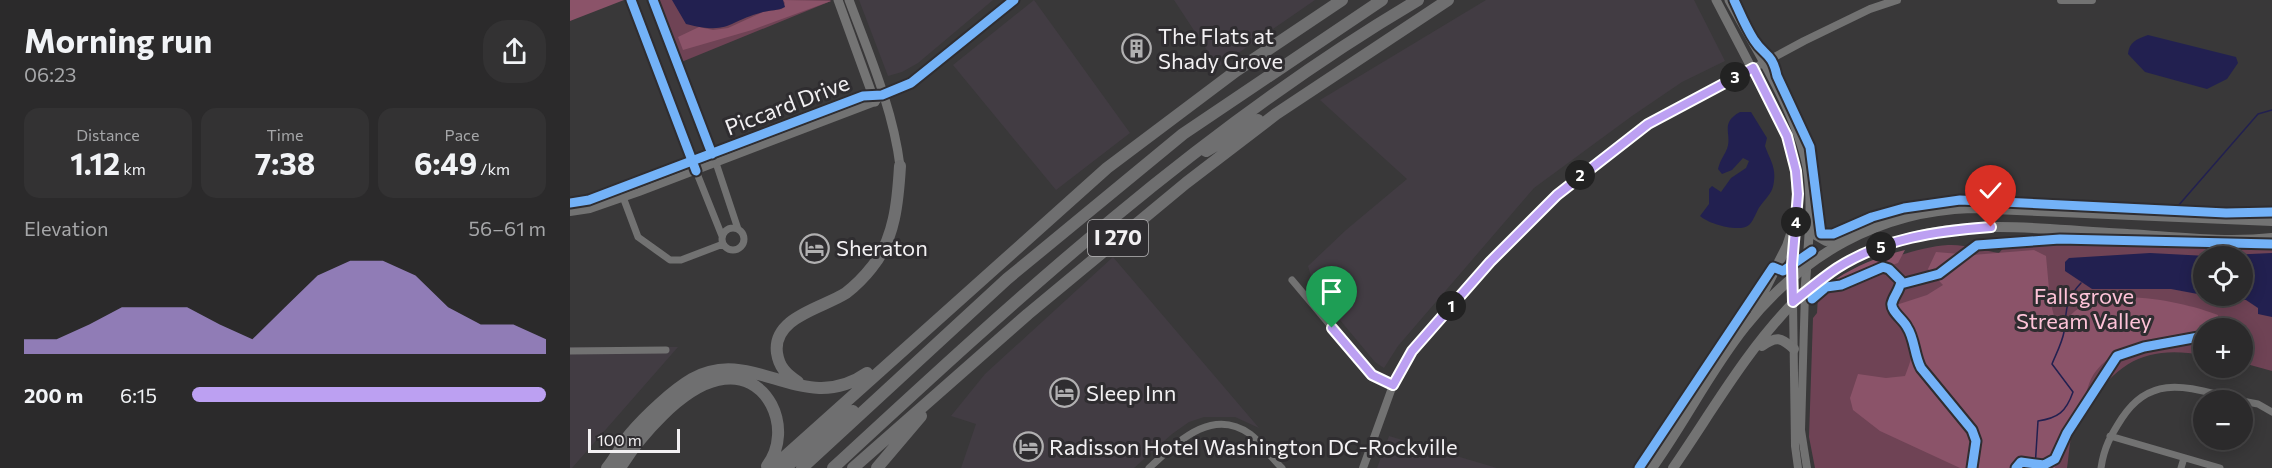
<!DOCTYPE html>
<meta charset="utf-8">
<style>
body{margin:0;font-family:Commissioner,sans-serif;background:#333233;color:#f1f3f6;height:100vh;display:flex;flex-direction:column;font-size:22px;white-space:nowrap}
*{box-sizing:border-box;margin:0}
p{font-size:20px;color:#a6a7a9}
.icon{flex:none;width:33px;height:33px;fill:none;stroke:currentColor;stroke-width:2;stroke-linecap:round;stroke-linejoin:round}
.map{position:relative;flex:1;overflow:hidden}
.panel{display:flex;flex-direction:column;background:#2b2a2b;width:570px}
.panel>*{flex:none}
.controls{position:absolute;left:1623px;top:246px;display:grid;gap:12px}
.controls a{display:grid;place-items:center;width:60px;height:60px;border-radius:50%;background:#2b2a2b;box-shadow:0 3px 15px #0003,0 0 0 2px #474647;font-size:30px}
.scale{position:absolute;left:18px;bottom:15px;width:92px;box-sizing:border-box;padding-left:6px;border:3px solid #f2f0f2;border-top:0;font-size:16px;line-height:21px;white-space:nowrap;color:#f2f0f2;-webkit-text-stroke:4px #2f2d30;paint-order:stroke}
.pin{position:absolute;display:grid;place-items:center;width:51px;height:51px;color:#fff;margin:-62px -26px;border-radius:50% 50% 50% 0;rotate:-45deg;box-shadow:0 0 6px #0007}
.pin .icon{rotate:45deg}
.km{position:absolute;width:30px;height:30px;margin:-15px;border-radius:50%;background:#222;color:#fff;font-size:16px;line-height:30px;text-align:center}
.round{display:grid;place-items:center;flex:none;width:63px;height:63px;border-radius:24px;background:#333233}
.summary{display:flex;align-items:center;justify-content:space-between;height:102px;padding:0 24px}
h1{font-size:33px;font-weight:700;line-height:45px}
.figures{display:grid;grid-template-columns:repeat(3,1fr);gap:9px;height:102px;padding:6px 24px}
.figures div{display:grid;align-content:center;border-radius:15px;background:#333233;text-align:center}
.figures b{font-size:30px;font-weight:700}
.figures small{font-size:16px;font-weight:400}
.figures p{font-size:16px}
.chart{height:168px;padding:12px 24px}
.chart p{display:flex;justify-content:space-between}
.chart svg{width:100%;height:108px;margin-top:6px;fill:#bca0f2;opacity:.7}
ul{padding:0 24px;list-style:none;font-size:20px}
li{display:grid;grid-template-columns:96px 72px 1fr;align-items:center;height:45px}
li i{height:15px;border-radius:8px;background:#bca0f2}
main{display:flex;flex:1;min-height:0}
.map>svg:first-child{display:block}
.built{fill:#423c43}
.green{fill:#6f4355;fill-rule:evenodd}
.forest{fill:#8b5369}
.water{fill:#222050}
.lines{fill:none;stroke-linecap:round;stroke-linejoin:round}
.stream{stroke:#222050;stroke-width:1.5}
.minor{stroke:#727272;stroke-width:7}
.tertiary{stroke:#727272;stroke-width:8}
.secondary{stroke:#747474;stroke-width:9}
.primary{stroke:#737373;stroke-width:10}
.motorway{stroke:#6f6f70;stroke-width:12}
.cycleway-casing{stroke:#2f2d30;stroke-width:13}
.cycleway{stroke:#73b2f8;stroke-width:9}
.route-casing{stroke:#fff;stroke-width:12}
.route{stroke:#bca0f2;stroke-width:8}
.labels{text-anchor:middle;stroke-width:6;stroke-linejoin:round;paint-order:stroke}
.shield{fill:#2f2d30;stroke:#b8b6b8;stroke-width:1.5}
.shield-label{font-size:21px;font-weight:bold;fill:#f2f0f2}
.poi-label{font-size:22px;fill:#f2f0f2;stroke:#2f2d30;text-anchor:start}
.street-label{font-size:22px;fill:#f2f0f2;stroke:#2f2d30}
.park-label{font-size:22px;fill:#fec3d8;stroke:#2f2d30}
</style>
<main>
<section class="panel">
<div class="summary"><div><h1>Morning run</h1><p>06:23</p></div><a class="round"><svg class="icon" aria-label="share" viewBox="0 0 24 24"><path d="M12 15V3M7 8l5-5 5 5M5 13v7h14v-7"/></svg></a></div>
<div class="figures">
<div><p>Distance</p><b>1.12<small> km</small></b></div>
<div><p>Time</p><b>7:38</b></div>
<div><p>Pace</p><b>6:49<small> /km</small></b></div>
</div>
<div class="chart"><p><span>Elevation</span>56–61 m</p>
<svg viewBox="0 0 160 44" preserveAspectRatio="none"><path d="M0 44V38L10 38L20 32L30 25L40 25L50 25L60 32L70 38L80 25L90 12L100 6L110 6L120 12L130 25L140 32L150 32L160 38V44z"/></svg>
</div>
<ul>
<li><b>200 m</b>6:15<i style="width:100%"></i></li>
</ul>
</section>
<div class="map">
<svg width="1702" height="468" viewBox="0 0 1702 468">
<rect width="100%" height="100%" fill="#393839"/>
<path class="built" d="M289 0H423L348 63 332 72 318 76Z
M464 0 560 133 486 190 383 65Z
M604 0H745L648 67Z
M916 0H1124L1155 61 1112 82 1062 116 964 188 828 346 814 368 805 362 745 290 738 266 776 230 837 179 750 100Z
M543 257 689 428 665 417H634L619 422 602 434 564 468H391L406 424 381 416 415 374Z
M0 347H108L2 468H0Z
M819 436 927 468H807Z"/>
<path class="green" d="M86 0H260L261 1 109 63Z
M1444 236 1702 245V371L1673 363 1672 328H1634L1633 355C1580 346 1550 359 1520 404 1515 413 1506 422 1503 431 1499 442 1499 456 1497 468H1245L1239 437 1243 318 1247 313 1248 296C1280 272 1337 248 1378 245 1394 244 1413 250 1429 253ZM1634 256H1672V296H1634Z"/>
<path class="forest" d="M0 0H54L0 21Z
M213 0 261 1 182 30 113 50 108 37 129 27 143 30 158 28 193 12 212 9 215 3Z
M1335 250 1328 263 1260 287 1259 284C1282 267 1307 257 1335 250Z
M1464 250 1476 256 1480 300 1485 320 1495 323C1519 280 1611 301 1648 315L1647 326C1608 338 1554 336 1526 371 1518 380 1517 395 1511 405 1499 426 1489 443 1485 468H1390L1310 431 1283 410 1280 398 1288 374 1316 378 1335 376C1349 341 1345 334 1323 306L1357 295 1373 285 1358 269 1366 252 1402 255Z"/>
<path class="water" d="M102 0H213L215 7C208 11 200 10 193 12 156 22 160 35 116 24Z
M1578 35 1666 57 1668 63 1657 79 1637 89 1575 72 1558 54C1559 42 1567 39 1578 35Z
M1170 112H1181L1197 138 1195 146C1199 158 1206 166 1204 181 1203 192 1198 196 1191 205 1186 211 1185 219 1179 225 1169 233 1139 224 1130 216L1139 204V189L1142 186 1151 192 1161 178 1176 168 1179 161 1173 158 1162 170 1152 174 1148 169C1150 161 1153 157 1156 151 1164 135 1148 124 1170 112Z
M1580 253 1637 256 1702 253V317L1688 314V308L1676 300 1636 296H1672V256H1634L1633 295 1601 289H1522L1495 271V262L1499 258Z"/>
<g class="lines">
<path class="stream" d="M1608 206 1688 114 1702 110
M1465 468 1468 421C1488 418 1496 412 1503 392L1482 364C1486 354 1492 343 1494 332 1497 310 1494 301 1511 283"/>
<path class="minor" d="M146 163 168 229
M126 171 152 236
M53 197 68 237 100 260H111L153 244
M152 239a11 11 0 1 1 22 0a11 11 0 1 1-22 0Z
M722 280 802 375 823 385
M0 351 96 350
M1672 401 1688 404 1702 412
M1540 436 1650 468
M579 468C606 444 641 406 680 434 693 444 701 458 712 468
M1531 468C1534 447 1541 435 1552 418 1584 369 1626 391 1672 400
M1611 468 1614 458"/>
<path class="tertiary" d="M61 0 124 165
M83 0 144 159
M1491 0H1522
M0 203 19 200 293 96 312 95 341 83 444 0
M0 212 20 209 69 192 305 102 310 97
M1235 292 1231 430 1237 468
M1223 302 1225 446 1228 468
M793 468 823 385 842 351 919 263 987 195 1078 125 1234 41 1300 9 1327 0"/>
<path class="secondary" d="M268 0 305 102
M279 0C299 54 323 109 330 166
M1146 0 1217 136C1235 194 1221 242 1223 302
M1159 0C1186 50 1226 111 1237 167 1244 207 1237 252 1235 292"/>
<path class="primary" d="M1238 224 1244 234 1256 241 1280 234
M1185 309 1217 246 1227 216
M1192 346C1206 336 1211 337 1224 349
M1082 468C1115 422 1140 371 1175 327 1232 255 1309 211 1401 208L1702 221
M1103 468C1141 413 1176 351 1223 303 1274 250 1350 228 1421 227 1460 226 1500 231 1539 233 1592 235 1649 244 1702 238"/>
<path class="motorway" d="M636 151 688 120
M228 382C216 374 209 367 207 353 202 317 253 308 276 293 285 286 295 276 302 267 325 239 328 200 330 166
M37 468C46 457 52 444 60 434 75 416 103 390 122 379 183 344 233 418 297 373
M50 468C69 437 111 388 148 380 197 368 225 429 197 466
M202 468 537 168 666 71 772 0
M215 468 283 411
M232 468 437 279 613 134 812 0
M263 468C447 298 631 128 848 0
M283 468 458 314 616 183 706 114 878 0
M307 468 351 416"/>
<defs>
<path id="cycleway" d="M61 0 126 171
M83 0 142 154
M1164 0C1170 13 1176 28 1184 40 1194 56 1202 52 1207 76L1240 147 1251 234
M0 203 19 200 293 96 312 95 341 83 444 0
M1251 234H1263L1302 217 1334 208 1390 200 1656 213 1702 212
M1331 284 1369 274 1407 245 1490 239 1702 244
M1242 299 1256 287 1271 285 1313 267 1319 269 1331 281C1330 290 1324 295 1322 303 1320 311 1334 320 1337 327 1345 339 1344 355 1351 368L1402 430 1406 441 1402 468
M1069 468 1203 267 1213 271 1242 251
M1446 468 1451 462 1474 465 1485 459 1497 433 1547 356 1574 347 1634 336"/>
</defs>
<use href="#cycleway" class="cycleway-casing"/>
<use href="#cycleway" class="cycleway"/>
</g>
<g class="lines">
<defs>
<path id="route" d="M762 328 802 375 823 385 842 351 920 262 987 195 1078 124 1183 68 1217 136 1226 171 1228 194 1222 265 1223 302C1238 290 1252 278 1267 268 1314 238 1367 231 1421 227"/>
</defs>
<use href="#route" class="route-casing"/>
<use href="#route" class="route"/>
</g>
<defs>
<symbol id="building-ring" viewBox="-11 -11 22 22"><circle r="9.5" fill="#2f2d30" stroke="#b1b0b1" stroke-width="1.5"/><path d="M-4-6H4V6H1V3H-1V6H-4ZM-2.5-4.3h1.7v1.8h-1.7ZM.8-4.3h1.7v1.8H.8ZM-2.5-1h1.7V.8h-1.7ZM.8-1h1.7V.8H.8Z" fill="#b1b0b1"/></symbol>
<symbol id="hotel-ring" viewBox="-11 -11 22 22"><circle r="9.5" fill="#2f2d30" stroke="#b1b0b1" stroke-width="1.5"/><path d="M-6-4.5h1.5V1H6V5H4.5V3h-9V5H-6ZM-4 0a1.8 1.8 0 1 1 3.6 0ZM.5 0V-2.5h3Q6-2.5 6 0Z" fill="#b1b0b1"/></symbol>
</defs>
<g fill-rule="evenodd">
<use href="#building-ring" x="550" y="32" width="33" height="33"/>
<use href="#hotel-ring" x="228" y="232" width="33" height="33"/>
<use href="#hotel-ring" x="478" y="376" width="33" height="33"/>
<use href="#hotel-ring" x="442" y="430" width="33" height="33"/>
</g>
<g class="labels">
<rect class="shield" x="518" y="220" width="60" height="36" rx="4.5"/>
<g class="shield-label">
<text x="548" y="245">I 270</text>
</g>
<g class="poi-label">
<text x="588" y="44">The Flats at<tspan x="588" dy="25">Shady Grove</tspan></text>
<text x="266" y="256">Sheraton</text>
<text x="516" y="401">Sleep Inn</text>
<text x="479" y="455">Radisson Hotel Washington DC-Rockville</text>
</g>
<g class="street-label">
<text transform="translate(217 105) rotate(-21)" y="8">Piccard Drive</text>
</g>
<g class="park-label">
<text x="1514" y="304">Fallsgrove<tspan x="1514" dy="25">Stream Valley</tspan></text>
</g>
</g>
</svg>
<div class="controls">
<a><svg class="icon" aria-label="locate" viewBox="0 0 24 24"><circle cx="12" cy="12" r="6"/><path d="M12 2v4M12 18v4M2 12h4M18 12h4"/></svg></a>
<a>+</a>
<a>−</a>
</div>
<div class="scale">100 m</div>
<div class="pin" style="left:762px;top:328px;background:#1e9e55"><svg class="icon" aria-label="arrive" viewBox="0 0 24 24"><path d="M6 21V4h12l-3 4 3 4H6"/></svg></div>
<div class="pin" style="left:1421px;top:227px;background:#d93025"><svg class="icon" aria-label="check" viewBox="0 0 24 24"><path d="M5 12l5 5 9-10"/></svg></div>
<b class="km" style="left:881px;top:306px">1</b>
<b class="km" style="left:1010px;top:175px">2</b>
<b class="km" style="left:1165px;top:77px">3</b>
<b class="km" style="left:1226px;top:222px">4</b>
<b class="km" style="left:1311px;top:247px">5</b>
</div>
</main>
